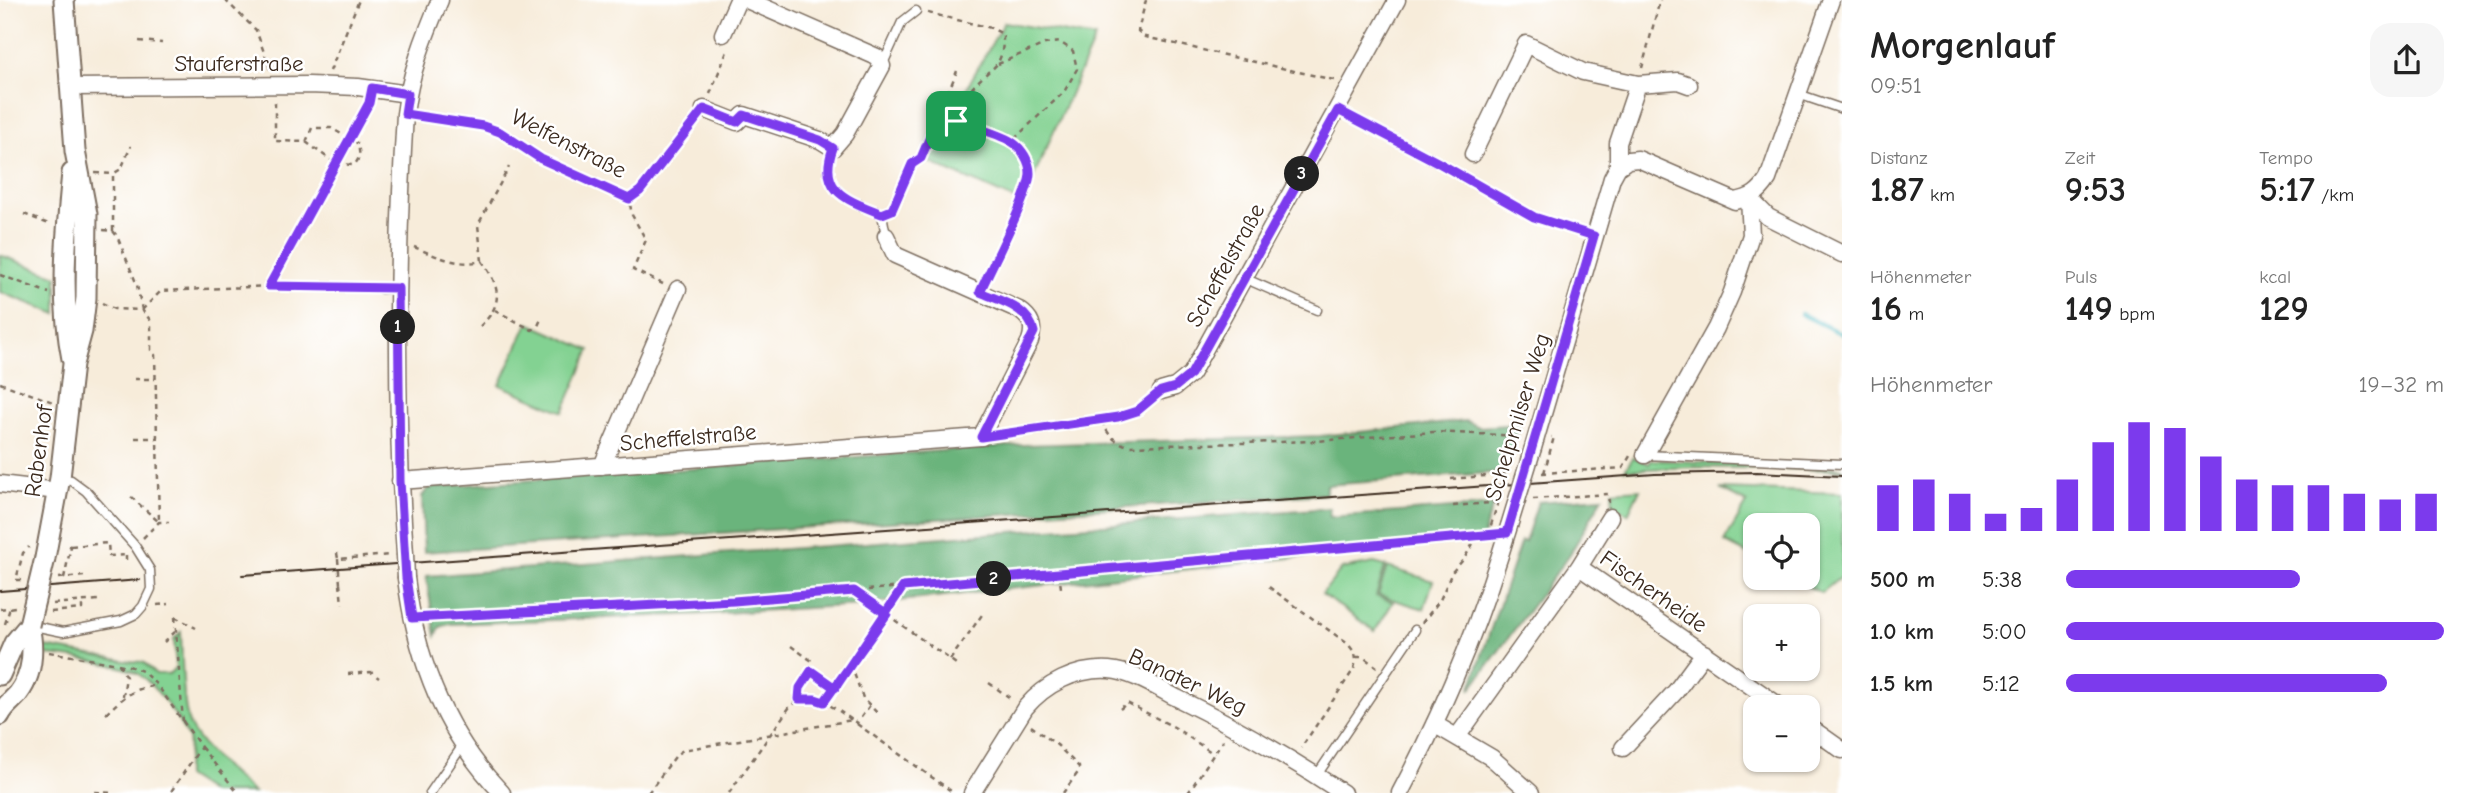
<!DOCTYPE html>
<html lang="de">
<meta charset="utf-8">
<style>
body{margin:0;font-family:"Comic Neue",sans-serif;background:#f6f6f6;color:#222;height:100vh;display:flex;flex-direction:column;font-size:26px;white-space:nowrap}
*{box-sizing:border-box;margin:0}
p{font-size:23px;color:#767676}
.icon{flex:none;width:38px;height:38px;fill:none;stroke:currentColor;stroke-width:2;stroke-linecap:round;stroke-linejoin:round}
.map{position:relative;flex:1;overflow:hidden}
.sheet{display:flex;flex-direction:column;background:#fff;width:630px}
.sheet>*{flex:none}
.fabs{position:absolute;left:1743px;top:513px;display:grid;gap:14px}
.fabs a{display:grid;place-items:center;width:77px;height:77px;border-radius:14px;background:#fff;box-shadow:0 2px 5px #0004;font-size:35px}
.pin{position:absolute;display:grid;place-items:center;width:60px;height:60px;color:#fff;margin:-30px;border-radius:14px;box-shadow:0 4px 10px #0006}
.km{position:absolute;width:35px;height:35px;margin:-18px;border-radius:50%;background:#222;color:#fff;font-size:19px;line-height:35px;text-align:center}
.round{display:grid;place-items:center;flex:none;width:74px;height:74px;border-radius:21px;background:#f6f6f6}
.summary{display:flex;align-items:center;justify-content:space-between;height:119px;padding:0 28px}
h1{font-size:38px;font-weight:700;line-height:52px}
.figures{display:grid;grid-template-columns:repeat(3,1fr);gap:10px;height:119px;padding:7px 28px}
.figures div{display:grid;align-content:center}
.figures b{font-size:35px;font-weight:700}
.figures small{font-size:19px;font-weight:400}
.figures p{font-size:19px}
.chart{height:196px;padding:14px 28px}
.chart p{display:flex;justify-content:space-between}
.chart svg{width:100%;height:126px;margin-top:7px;stroke:#7c3aed;stroke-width:6}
ul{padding:0 28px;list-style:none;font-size:23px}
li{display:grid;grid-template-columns:112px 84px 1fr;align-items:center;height:52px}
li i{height:18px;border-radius:9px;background:#7c3aed}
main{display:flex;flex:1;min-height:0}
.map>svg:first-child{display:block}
.green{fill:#83d292;stroke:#5f7e58;stroke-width:2}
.forest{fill:#6ab47c;stroke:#526f4d;stroke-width:2}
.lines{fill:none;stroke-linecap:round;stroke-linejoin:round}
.stream{stroke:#44b4bb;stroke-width:4.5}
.service-casing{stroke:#7d6e60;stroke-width:11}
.minor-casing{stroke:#7d6e60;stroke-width:19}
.tertiary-casing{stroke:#7d6e60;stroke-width:23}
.path{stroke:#7d6e60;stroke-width:2.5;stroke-dasharray:5 5;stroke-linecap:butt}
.service{stroke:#fff;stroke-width:8}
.minor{stroke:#fff;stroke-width:16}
.tertiary{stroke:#fff;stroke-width:19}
.tram{stroke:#3b2a1e;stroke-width:2}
.minor-bridge-casing{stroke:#7d6e60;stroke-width:19;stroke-linecap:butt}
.tertiary-bridge-casing{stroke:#7d6e60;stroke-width:23;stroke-linecap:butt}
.path-bridge{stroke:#7d6e60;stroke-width:2.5;stroke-dasharray:5 5;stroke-linecap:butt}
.minor-bridge{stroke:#fff;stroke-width:16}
.tertiary-bridge{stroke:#fff;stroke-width:19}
.route-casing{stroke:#fff;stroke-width:14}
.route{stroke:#7c3aed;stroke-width:9}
.labels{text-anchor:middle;stroke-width:5;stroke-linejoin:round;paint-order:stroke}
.street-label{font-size:23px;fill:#3b2a1e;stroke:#fff}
</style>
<main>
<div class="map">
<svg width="1842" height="793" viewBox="0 0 1842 793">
<rect width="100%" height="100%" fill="#fff"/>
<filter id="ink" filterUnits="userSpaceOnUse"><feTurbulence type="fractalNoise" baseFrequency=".0143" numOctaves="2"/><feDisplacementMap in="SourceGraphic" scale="14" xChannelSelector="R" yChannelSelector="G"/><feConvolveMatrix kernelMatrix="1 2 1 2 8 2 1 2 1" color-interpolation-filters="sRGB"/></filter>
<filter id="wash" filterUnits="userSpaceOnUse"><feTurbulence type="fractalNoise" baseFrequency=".00686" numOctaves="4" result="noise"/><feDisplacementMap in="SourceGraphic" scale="28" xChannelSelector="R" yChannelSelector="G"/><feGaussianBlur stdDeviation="1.57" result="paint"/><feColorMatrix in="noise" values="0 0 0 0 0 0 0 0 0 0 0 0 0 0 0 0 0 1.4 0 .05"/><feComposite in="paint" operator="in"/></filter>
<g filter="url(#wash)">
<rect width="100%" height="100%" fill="#f7ecda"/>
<path class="green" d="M1004 22 1095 38 1022 203 922 159 949 93 961 98Z
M0 255 57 276V314L0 292Z
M528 323 590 350 563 412 500 385Z
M1633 457 1649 464 1652 460 1842 468V470L1694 467 1625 470Z
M1640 489 1628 514 1613 505 1612 491Z
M1720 489 1842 493V576L1821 593 1792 578H1808V525H1755V558L1724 542 1747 503Z
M1374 563 1385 566 1376 596 1393 602 1375 631 1322 594 1342 569Z
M1387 567 1433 581 1424 609 1378 595Z
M181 632C182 656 182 698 188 720 194 743 235 777 254 793H212L186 776C185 762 191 751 188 738 178 718 156 685 137 673 120 664 65 656 45 655V647L125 661 143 662 156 674H169L176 667 174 639Z"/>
<path class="forest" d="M1466 421 1479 427 1520 424 1503 472 1326 485V494L424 552 422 496 429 488 435 487 1024 445 1320 436Z
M1603 497 1570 554 1470 690 1521 541 1525 542 1538 502Z
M1493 505 1484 533 1485 540 1381 548 862 605 706 614 450 624 440 627 436 636 426 576 1329 508 1330 517Z"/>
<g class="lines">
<path class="stream" d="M1801 314 1842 334"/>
</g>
</g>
<g filter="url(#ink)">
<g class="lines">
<defs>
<path id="service" d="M882 66 902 22 916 11
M1798 94 1842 109
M1338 110 1439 163
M833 148C817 192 849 200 882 214L886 236
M1244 278 1317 310
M381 289 398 288
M1645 455 1842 464
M29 625 63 632 121 621 136 614 143 606 151 589 150 570 135 546 86 491 71 480 60 478
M1317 775 1415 630
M430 793 463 745"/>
<path id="minor" d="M723 34 738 0
M1638 84 1678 81 1689 85
M70 87 309 85 358 87 408 94
M704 109 737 122 744 115 820 140 833 148 845 134 882 66 877 57 747 0
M1473 154 1526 44 1583 72 1638 84 1618 143V167
M1749 198 1768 217 1842 254
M1161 391 1175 387 1191 374 1397 0
M1533 448 1612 178 1618 167 1628 160 1638 159 1735 201C1751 198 1759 193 1768 179L1831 0
M1645 455 1716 328 1732 292 1751 235 1749 198
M602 466 678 289
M400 481 981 437 1030 341C1035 326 1031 318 1019 310L895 255 886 236
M0 484 58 491
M405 554C395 407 396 261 405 114 410 74 424 37 440 0
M1579 567 1781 707
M406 578C416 659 445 734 502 793
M1434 724 1492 758 1531 793
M1808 726 1842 750
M1457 737 1579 567 1610 517
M1623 748 1676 691 1704 653
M972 793 1025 708C1045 684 1076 668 1109 670 1133 672 1156 687 1177 698 1235 726 1290 758 1343 793
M1400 793C1445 708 1482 617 1509 526"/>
<path id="tertiary" d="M72 359C60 299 66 234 72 173
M45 558 60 478 73 364 82 331 86 298 87 214 75 151 64 0
M0 675 14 643 29 625
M0 715C4 706 12 701 18 694 34 673 34 649 29 625"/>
</defs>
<use href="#service" class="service-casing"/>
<use href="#minor" class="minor-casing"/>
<use href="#tertiary" class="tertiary-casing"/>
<path class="path" d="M225 0 256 30 270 69
M1146 0 1138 31 1145 37 1334 80
M928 13 991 28 1003 34C1003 43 1003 54 998 62 996 67 990 70 986 74 974 85 956 103 956 121
M139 41 162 43
M998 64 1045 44 1060 42 1073 51 1077 69 1064 92 1012 141
M1642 68 1660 0
M330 71 359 0
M710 94 728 49
M939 115C957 121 999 132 1012 142 1026 151 1030 166 1029 181L985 280
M419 117 483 126 500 132 541 159 628 199
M306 142 336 164 368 104
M1448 168 1534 217 1581 232
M95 173 113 174
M892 209 912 164 921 158 957 71
M24 214 51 225
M103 230 113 231 117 236 137 285 142 310
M113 231V174L121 169 131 146
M414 247C436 256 458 267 482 261 501 288 504 305 478 328
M482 261 478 225 509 167
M0 275 49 293
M663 284 633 270 646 240 632 215 629 199 640 191 694 121
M269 286 336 164 354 165C361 158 360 151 357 143L331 128H312L306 142 275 141V99
M102 303 114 309 142 310 151 321V350L155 355 159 522
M142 310 161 291 269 286 369 288
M495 310 532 330 538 326 541 319
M134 379H155
M0 383 53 402
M1102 421C1108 435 1113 441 1128 446L1316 441 1434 432 1520 436
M1001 434C1040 429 1122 427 1150 401
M135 438H157
M1542 473 1623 468 1630 456
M1544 473 1554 437H1551
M1451 479 1507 474
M131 497 159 522
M1533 499 1608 494 1609 503
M1453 506 1502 502
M1488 535 1498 502
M143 538 159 522H169
M71 546 108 543 109 556 126 555
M337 553 338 559 391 555
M126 555V564
M1059 573 1061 588
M59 578 84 576
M64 578 71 546 65 545
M21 580H16L23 553 29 547
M340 584 342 604
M1269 587 1348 644 1355 653 1356 660 1354 669 1301 748
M854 591 959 666
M53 604 98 600
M157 605 169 604
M0 609 15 607
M51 612 82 609V602
M175 617 183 722
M175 617 196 628
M429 617 734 602 1490 534
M1422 623 1440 600 1452 572 1464 559 1478 535
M5 624 10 608
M164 642 177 630
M791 646 812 661 811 671 835 688
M49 652 129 666 142 671 158 686 201 747 170 793
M1356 657H1363L1377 667
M950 660 984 612
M119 664 126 677 123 696
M851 665 863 698 879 715
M348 674 371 672 379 678
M989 683 1013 700
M799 699 800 688 811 671
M824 702 887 614 903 587
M1120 709 1127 703 1174 727 1214 754
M106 714C121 699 134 687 156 686
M857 724 954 793
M1031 726 1057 745 1079 767V771L1063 793
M201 747 238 793
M95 792 113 793
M648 793 677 754 683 750 852 720 857 723 870 705
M729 793 789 708 800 699C821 697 835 708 852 720
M1188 793 1223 740"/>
<use href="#service" class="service"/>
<use href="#minor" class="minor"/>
<use href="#tertiary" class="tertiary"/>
<path class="tram" d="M242 575 1655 474 1757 472 1842 476
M0 591 140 580"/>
<defs>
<path id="minor-bridge" d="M1509 526 1533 448
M405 554 406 578"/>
<path id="tertiary-bridge" d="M29 625 45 558"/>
</defs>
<use href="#minor-bridge" class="minor-bridge-casing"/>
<use href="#tertiary-bridge" class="tertiary-bridge-casing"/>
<path class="path-bridge" d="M338 559 340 584"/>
<use href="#minor-bridge" class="minor-bridge"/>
<use href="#tertiary-bridge" class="tertiary-bridge"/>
</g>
</g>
<g class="lines" filter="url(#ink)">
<defs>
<path id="route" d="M956 121 939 115 921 158 912 164 892 210 882 214C848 200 817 192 833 148L820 140 744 115 737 122 704 109 640 191 629 199 541 159 500 132 483 126 405 114 408 94 372 88 369 103 269 286 398 288 400 481 406 578 412 618 734 601 854 591 887 614C866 643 845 673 824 702L815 699H799L800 688 811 671 835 688 903 587 1507 533 1594 236 1534 217 1439 163 1338 110 1191 374 1175 387 1161 391 1137 411 1118 417 981 437 1034 332C1029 307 1000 301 980 292 990 269 1030 194 1030 173 1030 162 1022 148 1012 142 998 133 972 127 956 121"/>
</defs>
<use href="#route" class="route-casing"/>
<use href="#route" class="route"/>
</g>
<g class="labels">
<g class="street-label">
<text x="239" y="71">Stauferstraße</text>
<text transform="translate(569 143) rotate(27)" y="8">Welfenstraße</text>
<text transform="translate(1225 265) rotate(-61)" y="8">Scheffelstraße</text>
<text transform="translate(1517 417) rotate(-73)" y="8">Schelpmilser Weg</text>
<text transform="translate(688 437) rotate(-5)" y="8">Scheffelstraße</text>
<text transform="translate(38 451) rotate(-82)" y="8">Rabenhof</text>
<text transform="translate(1654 591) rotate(35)" y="8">Fischerheide</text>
<text transform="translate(1188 681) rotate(25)" y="8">Banater Weg</text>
</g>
</g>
</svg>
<div class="fabs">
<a><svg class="icon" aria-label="locate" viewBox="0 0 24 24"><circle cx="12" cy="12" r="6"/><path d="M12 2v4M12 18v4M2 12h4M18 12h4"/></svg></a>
<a>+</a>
<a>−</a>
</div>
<div class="pin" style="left:956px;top:121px;background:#1e9e55"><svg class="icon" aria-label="arrive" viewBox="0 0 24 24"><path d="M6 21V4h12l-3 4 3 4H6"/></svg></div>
<b class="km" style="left:398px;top:327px">1</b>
<b class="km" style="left:994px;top:579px">2</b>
<b class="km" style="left:1302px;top:174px">3</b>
</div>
<section class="sheet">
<div class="summary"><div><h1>Morgenlauf</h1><p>09:51</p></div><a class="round"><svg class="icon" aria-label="share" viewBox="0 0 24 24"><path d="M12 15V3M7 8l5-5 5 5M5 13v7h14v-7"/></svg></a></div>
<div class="figures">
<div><p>Distanz</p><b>1.87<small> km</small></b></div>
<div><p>Zeit</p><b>9:53</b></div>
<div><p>Tempo</p><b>5:17<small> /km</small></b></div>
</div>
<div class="figures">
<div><p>Höhenmeter</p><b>16<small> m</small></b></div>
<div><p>Puls</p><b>149<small> bpm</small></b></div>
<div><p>kcal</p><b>129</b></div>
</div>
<div class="chart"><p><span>Höhenmeter</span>19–32 m</p>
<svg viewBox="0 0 160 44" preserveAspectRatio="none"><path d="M5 44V28M15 44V26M25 44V31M35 44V38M45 44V36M55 44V26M65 44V13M75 44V6M85 44V8M95 44V18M105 44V26M115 44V28M125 44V28M135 44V31M145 44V33M155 44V31"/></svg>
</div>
<ul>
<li><b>500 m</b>5:38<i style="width:62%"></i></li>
<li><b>1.0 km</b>5:00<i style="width:100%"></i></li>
<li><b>1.5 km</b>5:12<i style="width:85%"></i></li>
</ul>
</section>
</main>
